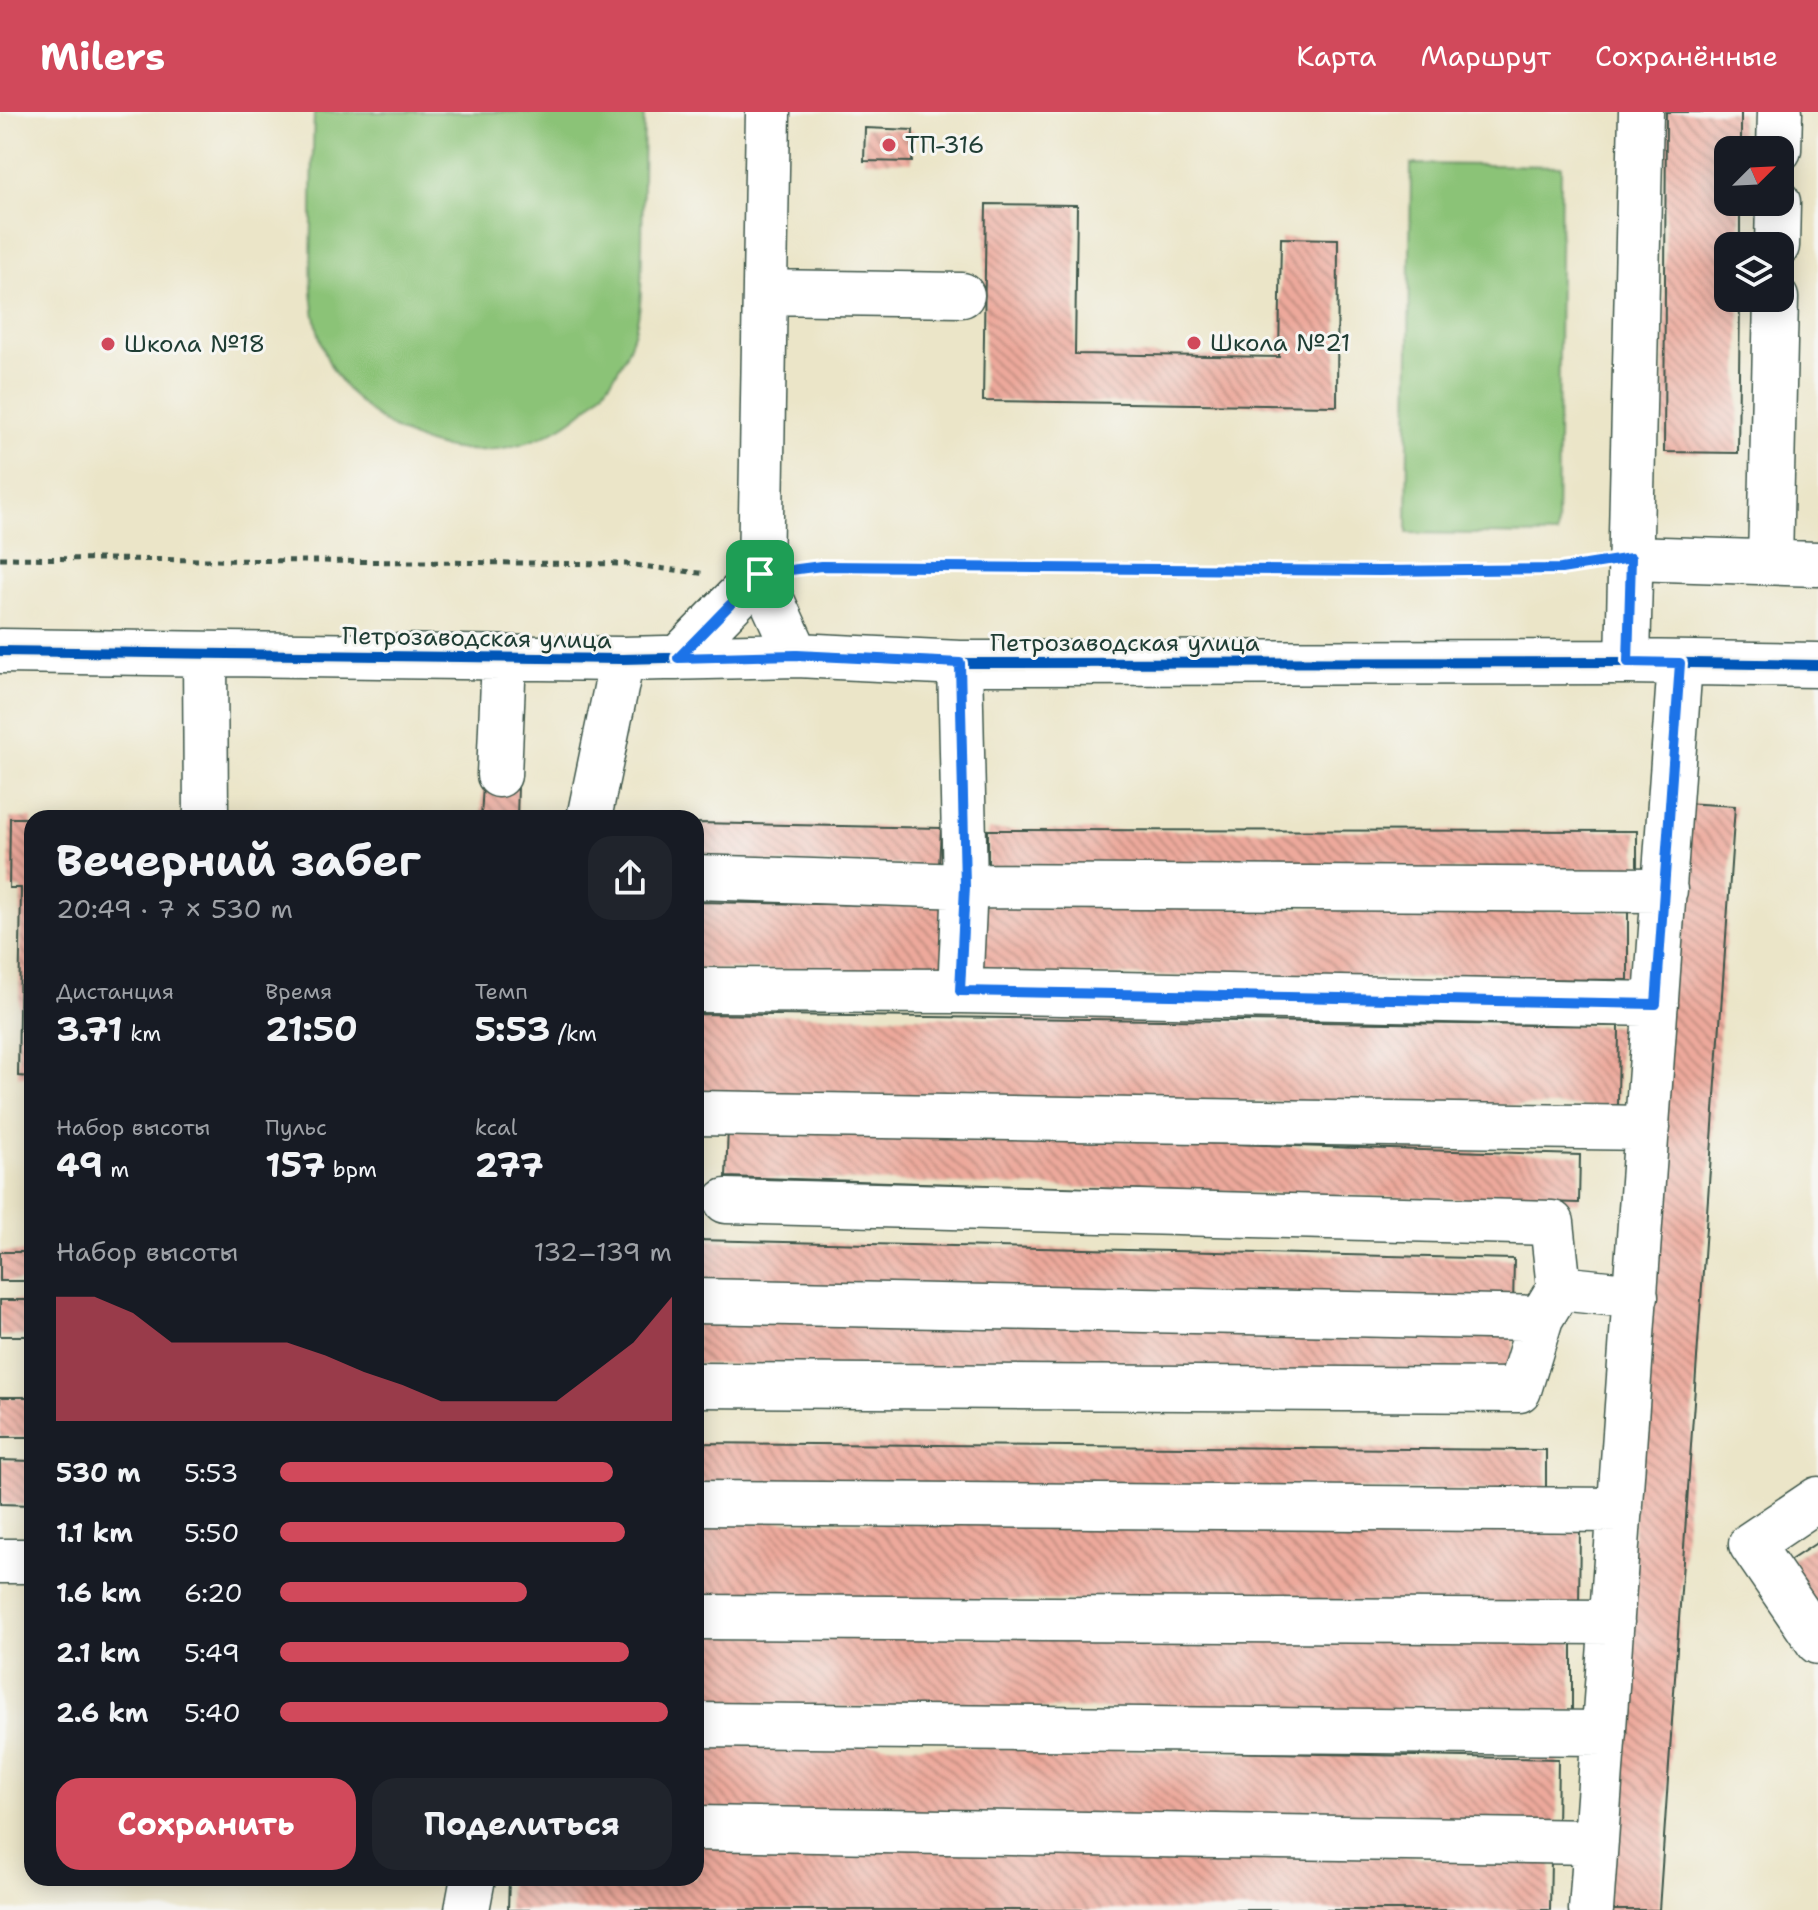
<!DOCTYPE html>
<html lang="ru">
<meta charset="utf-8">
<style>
body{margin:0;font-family:"Shantell Sans",sans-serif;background:#20242c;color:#f1f3f6;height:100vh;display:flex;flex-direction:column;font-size:30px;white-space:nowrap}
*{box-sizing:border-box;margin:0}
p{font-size:26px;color:#9ea1a6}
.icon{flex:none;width:44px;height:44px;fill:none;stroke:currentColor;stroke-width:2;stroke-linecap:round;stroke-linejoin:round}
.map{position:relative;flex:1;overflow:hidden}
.side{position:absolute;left:24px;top:698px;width:680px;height:1076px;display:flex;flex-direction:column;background:#171b24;border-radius:24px;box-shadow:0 4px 20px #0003}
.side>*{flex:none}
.needle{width:52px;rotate:66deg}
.controls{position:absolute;left:1714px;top:24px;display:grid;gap:16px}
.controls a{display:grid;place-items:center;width:80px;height:80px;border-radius:16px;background:#171b24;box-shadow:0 4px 20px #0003;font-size:40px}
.pin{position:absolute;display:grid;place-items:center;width:68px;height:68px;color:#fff;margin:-34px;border-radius:16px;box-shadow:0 4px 12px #0006}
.round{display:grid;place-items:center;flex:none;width:84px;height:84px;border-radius:24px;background:#20242c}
.overview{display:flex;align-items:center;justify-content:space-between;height:136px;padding:0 32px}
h1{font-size:44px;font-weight:700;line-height:60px}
.metrics{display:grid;grid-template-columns:repeat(3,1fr);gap:12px;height:136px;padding:8px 32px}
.metrics div{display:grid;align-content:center}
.metrics b{font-size:34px;font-weight:700}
.metrics small{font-size:22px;font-weight:400}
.metrics p{font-size:22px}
.chart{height:224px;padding:16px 32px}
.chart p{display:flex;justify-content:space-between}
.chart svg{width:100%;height:144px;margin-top:8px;fill:#d1495b;opacity:.7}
.button{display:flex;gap:16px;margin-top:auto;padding:16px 32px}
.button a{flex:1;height:92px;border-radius:24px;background:#d1495b;color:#fff;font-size:32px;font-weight:700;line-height:92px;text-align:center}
.button a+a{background:#20242c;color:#f1f3f6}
ul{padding:0 32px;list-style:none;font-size:26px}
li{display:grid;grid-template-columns:128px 96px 1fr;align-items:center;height:60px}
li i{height:20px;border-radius:10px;background:#d1495b}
header{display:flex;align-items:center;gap:48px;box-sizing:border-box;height:112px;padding:0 40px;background:#d1495b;color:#fff}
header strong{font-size:38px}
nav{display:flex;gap:44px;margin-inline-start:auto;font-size:28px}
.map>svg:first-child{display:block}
.pitch{fill:#8bc377;stroke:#558056;stroke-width:2}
.building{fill:url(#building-back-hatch)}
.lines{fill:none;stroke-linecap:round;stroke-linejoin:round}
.minor-casing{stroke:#3e564a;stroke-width:47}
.path{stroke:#3e564a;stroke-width:5;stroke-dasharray:6 6;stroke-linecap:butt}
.minor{stroke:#fff;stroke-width:44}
.cycleway-casing{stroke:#f6f6f2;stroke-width:15}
.cycleway{stroke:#0057b8;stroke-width:10}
.route-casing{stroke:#fff;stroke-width:16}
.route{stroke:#1a73e8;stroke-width:10}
.poi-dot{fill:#d1495b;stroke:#f6f6f2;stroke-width:3}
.labels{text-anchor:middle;stroke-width:6;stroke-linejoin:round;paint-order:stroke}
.poi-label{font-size:24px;fill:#1f3d34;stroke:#f6f6f2;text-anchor:start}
.street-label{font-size:24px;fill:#1f3d34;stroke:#f6f6f2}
</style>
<header>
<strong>Milers</strong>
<nav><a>Карта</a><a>Маршрут</a><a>Сохранённые</a></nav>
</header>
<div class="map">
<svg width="1818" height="1798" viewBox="0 0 1818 1798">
<defs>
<pattern id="building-back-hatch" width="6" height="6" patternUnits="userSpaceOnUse" patternTransform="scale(2)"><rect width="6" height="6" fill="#eda99b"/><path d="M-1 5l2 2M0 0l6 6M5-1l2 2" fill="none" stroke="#bf8b7f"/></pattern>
</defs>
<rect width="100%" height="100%" fill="#f6f6f2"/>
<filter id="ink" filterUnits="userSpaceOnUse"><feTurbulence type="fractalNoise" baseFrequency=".0125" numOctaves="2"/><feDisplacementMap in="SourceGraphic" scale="16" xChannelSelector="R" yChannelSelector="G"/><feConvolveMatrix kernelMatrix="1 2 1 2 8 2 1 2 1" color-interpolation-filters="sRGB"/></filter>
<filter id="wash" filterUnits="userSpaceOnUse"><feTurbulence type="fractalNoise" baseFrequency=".006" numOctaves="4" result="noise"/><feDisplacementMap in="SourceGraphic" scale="32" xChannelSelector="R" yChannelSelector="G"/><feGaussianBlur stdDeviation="1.8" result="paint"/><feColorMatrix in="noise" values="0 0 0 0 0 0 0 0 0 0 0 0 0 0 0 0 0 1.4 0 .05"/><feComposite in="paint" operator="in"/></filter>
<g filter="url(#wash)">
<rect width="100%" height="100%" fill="#ebe5c8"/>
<path class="pitch" d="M314 0H644C643 44 643 89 642 133 641 161 643 191 635 218 601 337 454 378 364 294 349 281 335 264 327 246 308 202 311 156 312 109 312 73 313 36 314 0Z
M1411 52 1561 54 1557 423 1407 421Z"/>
<g id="blocks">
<path class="building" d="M1666 0H1741V38H1728V90H1740V134H1728V186H1740L1738 341 1664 340Z
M865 16 913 18 912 50 864 49Z
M986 92 1077 93 1075 242 1279 245 1281 126 1338 127 1337 294 983 289Z
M483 672 518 674 517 706H481Z
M1683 691 1735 694 1659 1798H1607Z
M10 706H32V965L18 964 21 776H9Z
M696 711 941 716 939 754 696 749Z
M988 718 1637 719V758H988Z
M696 790 950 794 949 861 696 857Z
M982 793 1628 799V868L981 862Z
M696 902 1619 914 1618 995 696 982Z
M728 1016 1580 1043 1579 1091 726 1065Z
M696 1128 1514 1147 1513 1194 696 1175Z
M0 1140H32V1169H0Z
M0 1188H32V1224H0Z
M696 1201 1514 1215 1513 1267 696 1252Z
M0 1285H32V1325H0Z
M696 1331 1546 1338V1379L696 1373Z
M0 1348 32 1349V1393L0 1392Z
M696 1408 1580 1417 1579 1494 696 1485Z
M1818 1430V1505L1783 1453Z
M696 1524H1572V1599L696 1595Z
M696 1629 1558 1647 1557 1717 696 1699Z
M696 1731 1551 1748 1550 1798H508L509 1766H696Z"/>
</g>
</g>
<g filter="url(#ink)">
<use href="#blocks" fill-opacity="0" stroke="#3e564a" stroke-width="2"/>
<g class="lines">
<defs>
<path id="minor" d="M768 0 760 462 797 543
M1779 38 1780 0
M1777 134 1778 90
M765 180 962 183
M1631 446 1818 452
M1770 450 1776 186
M0 539 622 547 797 543 960 551 1628 550 1818 553
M205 543 206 706
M678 546 760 462
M1628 550 1641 0
M499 663 504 546
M589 706 622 547
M696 765 965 774 1665 778
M696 878 960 879 1656 892
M960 879 965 774 960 551
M696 1001 1648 1016
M1559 1176 1636 1184
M696 1189 1541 1206
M696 1273 1519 1278 1541 1206 1559 1176 1552 1111 726 1089
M1818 1387 1751 1432 1818 1530
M696 1391 1620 1398
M0 1449H32
M696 1505 1612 1510
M696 1613 1604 1621
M696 1716 1596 1730
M467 1798 473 1766
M1591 1798 1680 551"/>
</defs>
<use href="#minor" class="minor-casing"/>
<path class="path" d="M0 446 626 452 707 462
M801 457 821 454 1380 459 1561 457 1594 452"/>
<use href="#minor" class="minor"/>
<defs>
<path id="cycleway" d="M0 539 622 547 797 543 960 551 1628 550 1818 553"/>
</defs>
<use href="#cycleway" class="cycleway-casing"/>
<use href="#cycleway" class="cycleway"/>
</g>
</g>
<g class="lines" filter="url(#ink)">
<defs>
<path id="route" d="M1631 446 1628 550 1680 551 1656 892 960 879 965 774 960 551 797 543 678 546 760 462 821 454 1380 459 1561 457Z"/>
</defs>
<use href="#route" class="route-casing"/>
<use href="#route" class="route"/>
</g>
<g class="poi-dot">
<circle cx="889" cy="33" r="8"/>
<circle cx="1194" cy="231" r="8"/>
<circle cx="108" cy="232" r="8"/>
</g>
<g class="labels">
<g class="poi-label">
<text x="905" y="41">ТП-316</text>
<text x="1210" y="239">Школа №21</text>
<text x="124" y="240">Школа №18</text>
</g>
<g class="street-label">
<text transform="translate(477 526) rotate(1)" y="8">Петрозаводская улица</text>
<text x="1125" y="539">Петрозаводская улица</text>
</g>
</g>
</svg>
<div class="controls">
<a><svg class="needle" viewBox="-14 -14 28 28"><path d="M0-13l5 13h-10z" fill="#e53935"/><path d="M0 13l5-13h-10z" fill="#9ea1a6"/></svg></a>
<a><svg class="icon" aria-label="layers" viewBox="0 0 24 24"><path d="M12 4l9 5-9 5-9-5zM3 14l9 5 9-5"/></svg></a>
</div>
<div class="pin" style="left:760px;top:462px;background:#1e9e55"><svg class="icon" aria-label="arrive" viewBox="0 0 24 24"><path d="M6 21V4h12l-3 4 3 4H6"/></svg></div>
<section class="side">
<div class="overview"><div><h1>Вечерний забег</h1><p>20:49 · 7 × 530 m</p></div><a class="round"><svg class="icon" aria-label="share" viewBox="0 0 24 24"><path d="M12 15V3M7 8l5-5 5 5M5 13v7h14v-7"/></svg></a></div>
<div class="metrics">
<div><p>Дистанция</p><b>3.71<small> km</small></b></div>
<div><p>Время</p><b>21:50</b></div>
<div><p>Темп</p><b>5:53<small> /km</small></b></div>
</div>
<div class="metrics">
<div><p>Набор высоты</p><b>49<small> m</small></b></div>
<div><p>Пульс</p><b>157<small> bpm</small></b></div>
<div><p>kcal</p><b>277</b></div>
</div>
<div class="chart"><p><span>Набор высоты</span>132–139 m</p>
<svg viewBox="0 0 160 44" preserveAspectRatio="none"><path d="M0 44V6L10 6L20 11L30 20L40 20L50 20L60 20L70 24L80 29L90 33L100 38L110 38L120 38L130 38L140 29L150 20L160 6V44z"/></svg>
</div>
<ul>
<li><b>530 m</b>5:53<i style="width:85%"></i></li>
<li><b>1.1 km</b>5:50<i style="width:88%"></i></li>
<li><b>1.6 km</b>6:20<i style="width:63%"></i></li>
<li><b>2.1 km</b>5:49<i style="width:89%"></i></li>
<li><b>2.6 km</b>5:40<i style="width:99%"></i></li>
</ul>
<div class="button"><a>Сохранить</a><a>Поделиться</a></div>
</section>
</div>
